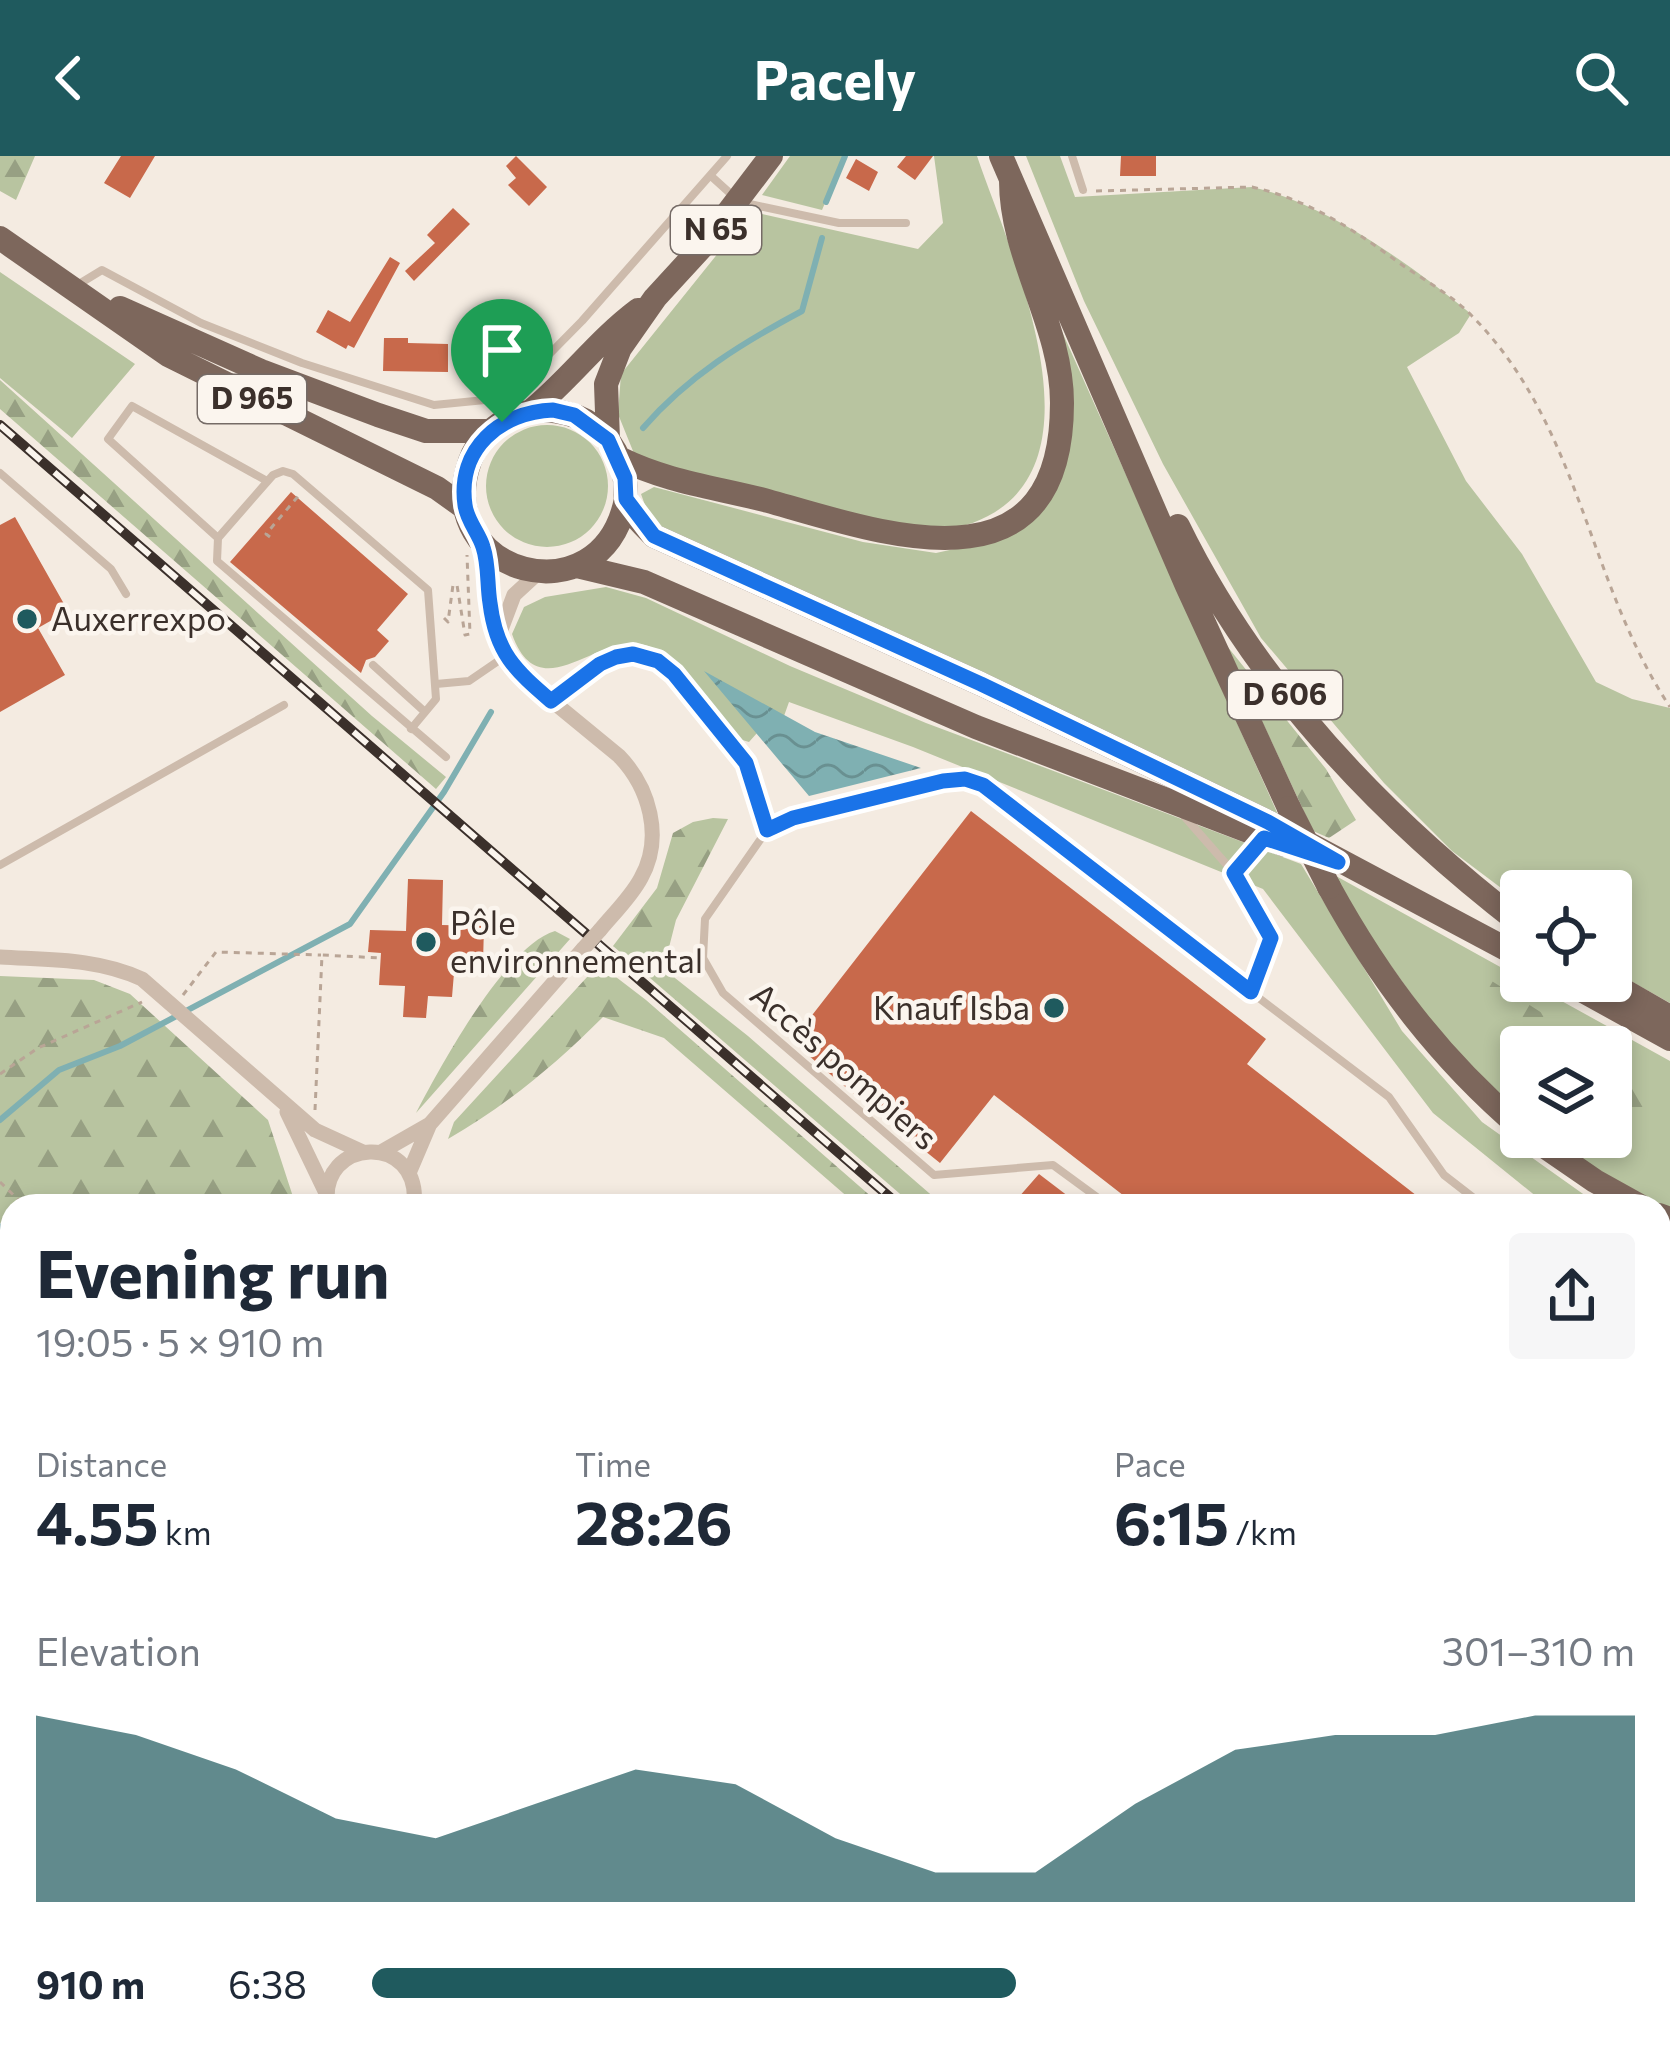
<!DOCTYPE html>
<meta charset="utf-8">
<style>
body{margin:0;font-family:Commissioner,sans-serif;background:#f6f6f7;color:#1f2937;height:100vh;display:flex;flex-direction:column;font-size:45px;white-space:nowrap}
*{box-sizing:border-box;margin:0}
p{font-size:39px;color:#747a83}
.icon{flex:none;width:66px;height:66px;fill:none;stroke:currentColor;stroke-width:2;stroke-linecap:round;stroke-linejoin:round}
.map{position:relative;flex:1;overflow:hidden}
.sheet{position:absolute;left:0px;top:1038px;width:1671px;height:858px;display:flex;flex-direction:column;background:#fff;border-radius:36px 36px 0 0;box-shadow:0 6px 18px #0003}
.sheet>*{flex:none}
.controls{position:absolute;left:1500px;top:714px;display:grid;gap:24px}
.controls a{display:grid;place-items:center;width:132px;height:132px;border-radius:12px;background:#fff;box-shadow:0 6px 18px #0003;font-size:60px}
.pin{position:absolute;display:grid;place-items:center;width:102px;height:102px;color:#fff;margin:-123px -51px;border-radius:50% 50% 50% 0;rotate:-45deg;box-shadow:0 0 12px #0007}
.pin .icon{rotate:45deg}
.round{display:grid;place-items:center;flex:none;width:126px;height:126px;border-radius:12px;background:#f6f6f7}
.summary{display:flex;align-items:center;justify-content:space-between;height:204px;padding:0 36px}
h1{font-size:66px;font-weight:700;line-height:90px}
.stats{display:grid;grid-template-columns:repeat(3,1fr);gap:18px;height:204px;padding:12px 36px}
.stats div{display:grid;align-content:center}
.stats b{font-size:60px;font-weight:700}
.stats small{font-size:33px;font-weight:400}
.stats p{font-size:33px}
.chart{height:336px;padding:24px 36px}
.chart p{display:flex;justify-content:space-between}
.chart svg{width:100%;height:216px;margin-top:12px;fill:#1f5a5e;opacity:.7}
ul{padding:0 36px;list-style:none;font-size:39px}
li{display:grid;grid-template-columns:192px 144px 1fr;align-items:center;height:90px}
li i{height:30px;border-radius:15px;background:#1f5a5e}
header{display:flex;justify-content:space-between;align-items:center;height:156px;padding:0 36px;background:#1f5a5e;color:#fff;font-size:54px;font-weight:700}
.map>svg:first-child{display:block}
.green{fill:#b8c4a0}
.forest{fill:url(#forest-firs)}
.water{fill:url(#water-waves)}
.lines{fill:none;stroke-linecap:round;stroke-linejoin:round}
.stream{stroke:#7fb0b2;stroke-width:6}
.building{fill:#c8694b}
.path{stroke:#b9a596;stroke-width:3;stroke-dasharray:6 6;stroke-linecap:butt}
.lane{stroke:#cdbbac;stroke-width:8}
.street{stroke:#cdbbac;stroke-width:15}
.primary{stroke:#7d675c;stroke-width:24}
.rail-casing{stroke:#3b302b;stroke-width:10}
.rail{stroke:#fbf5ee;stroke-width:6;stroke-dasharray:18;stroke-linecap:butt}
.street-bridge{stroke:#cdbbac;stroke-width:15}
.primary-bridge{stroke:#7d675c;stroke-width:24}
.route-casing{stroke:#fff;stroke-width:24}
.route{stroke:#1a73e8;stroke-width:15}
.poi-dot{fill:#1f5a5e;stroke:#fbf5ee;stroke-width:4.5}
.labels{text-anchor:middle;stroke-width:9;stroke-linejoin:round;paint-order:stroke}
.shield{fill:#fbf5ee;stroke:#756b66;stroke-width:3}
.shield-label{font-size:30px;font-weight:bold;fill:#3b302b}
.poi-label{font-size:33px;fill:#3b302b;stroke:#fbf5ee;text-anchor:start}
.street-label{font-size:33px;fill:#3b302b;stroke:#fbf5ee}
</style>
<header><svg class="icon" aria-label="back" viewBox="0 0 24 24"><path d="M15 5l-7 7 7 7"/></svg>Pacely<svg class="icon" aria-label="search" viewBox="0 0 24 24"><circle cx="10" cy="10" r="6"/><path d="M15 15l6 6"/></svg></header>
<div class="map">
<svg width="1670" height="1896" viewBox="0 0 1670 1896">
<defs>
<pattern id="forest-firs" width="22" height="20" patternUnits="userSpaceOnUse" patternTransform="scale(3)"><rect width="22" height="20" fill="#b8c4a0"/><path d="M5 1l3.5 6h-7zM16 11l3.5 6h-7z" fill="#97a083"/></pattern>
<pattern id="water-waves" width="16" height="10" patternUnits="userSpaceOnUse" patternTransform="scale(3)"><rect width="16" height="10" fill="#7fb0b2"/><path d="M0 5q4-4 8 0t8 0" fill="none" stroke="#699091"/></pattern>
</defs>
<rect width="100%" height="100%" fill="#f4ebe1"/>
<path class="green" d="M790 0H845L822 54 762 39Z
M934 0H977C1008 92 1106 298 988 360 962 374 928 378 899 373 869 368 840 357 811 349 752 333 694 317 635 300L618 258 621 218 731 81 757 57 918 93 943 67Z
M1026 0H1060L1075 41 1252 31C1325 47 1413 110 1471 158L1459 177 1407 211 1466 325 1522 398 1596 526 1632 543 1670 552V847L1611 814V735H1521V747L1452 695 1384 627 1261 482 1163 308 1084 145Z
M0 116 135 208 72 282 0 222Z
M1051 151 1280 663 674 379 650 363 641 338 654 331 863 386 936 397 1009 381 1049 337Z
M486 330a61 61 0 1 1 122 0a61 61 0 1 1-122 0Z
M606 431 646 442 790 510 926 567 1301 708 1402 875 1482 966 1600 1050H1548L1433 957 1263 733 913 591 789 546 779 574 767 566 749 586 739 583C717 557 679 501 648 490 599 472 540 557 512 478L524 451 545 441Z
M1336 720 1670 905V1056L1600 1018 1548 981H1611V891H1521V961L1461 907 1360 767Z"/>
<path class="forest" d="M0 0H35L16 44 0 35Z
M0 224 372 560 446 621 436 633 0 253Z
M1227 490 1326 613 1356 664 1329 682 1313 675Z
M713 662 728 663 676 764 665 807 675 822 748 880 944 1050H914L613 790 657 732 673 677 693 666Z
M555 775 570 783 416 957C440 911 506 789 555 775Z
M599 808 646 844 882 1050H858L664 882 603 861C555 909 507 949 448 983L454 966Z
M1465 808 1594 890C1511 896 1507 873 1465 808Z
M0 820 94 824 130 838 268 964 296 1050H12V1079L0 1067Z
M1630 912 1670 932 1669 944 1611 968V922Z
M0 1272 12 1283V1657L0 1650Z
M1670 1449V1704L1659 1695V1457Z
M1659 1728 1670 1738V1896H1229L1217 1884H1659Z
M680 1884H1176L1187 1896H687Z"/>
<path class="water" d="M704 515 815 576 921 612 809 640Z
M0 1067 12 1079V1283L0 1272Z
M0 1650 12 1657V1750L0 1741Z
M249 1884H468L480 1896H271Z
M528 1884H662L666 1896H535Z"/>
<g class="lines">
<path class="stream" d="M826 46 845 0
M643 272C688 220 742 187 802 155L822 82
M0 964 59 914 120 890 350 768 444 636 491 556"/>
</g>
<path class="building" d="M121 0H155L130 42 104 27Z
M516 0 547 31 529 50 508 29 516 22 506 10Z
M906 0H933L915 24 897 11Z
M1121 0H1156V20H1120Z
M856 3 878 16 869 35 846 22Z
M453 52 470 68 414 125 405 115 435 87 427 79Z
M390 101 400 107 354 192 348 189 346 193 316 176 328 154 350 166Z
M481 165 502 187 489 199 469 177Z
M384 182H408V187L448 188V216L383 215Z
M291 336 408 438 377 474 389 485 375 501 366 504 361 517 230 406Z
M15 361 68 455 38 472 65 519 0 556V369Z
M971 655 1266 883 1247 908 1430 1050H1137L994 939 940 1007 838 925 792 885Z
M408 723 443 724 442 769 484 770 483 807 455 805 452 841 428 840 426 862 403 861 405 830 379 829 381 797 368 796 370 774 406 775Z
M1039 1018 1081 1050H1011Z"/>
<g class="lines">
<path class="path" d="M1096 35 1252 31C1307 43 1353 73 1398 106 1423 124 1451 138 1472 160 1581 270 1587 426 1670 551
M270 381 266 378 300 338
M444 462 448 466 453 429H457L465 479 470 478 467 399
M183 839 216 796 321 799
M0 918 38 892 142 846
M315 954 322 799 381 802
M0 1026 25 1050
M0 1750 12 1757
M224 1884 246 1896
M671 1884 677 1896"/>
<path class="lane" d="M1072 0 1083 34
M711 20 732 39
M745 47 839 67H906
M79 128 102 114 201 167 302 207 434 249 485 244 517 231 582 165 727 0
M0 317 111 413 126 438
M218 382 108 283 132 250 267 325
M373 509 425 556
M436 528 469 525 504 501
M411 573 436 543 428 434 293 318 283 315 273 319 218 382 217 405 446 601
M1184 660 1234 717 1271 782 1251 836 1389 941 1444 1019 1484 1050
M767 674 705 763 703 802 723 837 934 1019 1053 1009 1109 1050
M0 709 284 549
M1234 717 1260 686
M1659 1185 1670 1193
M1659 1346 1670 1332"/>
<path class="street" d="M483 391C491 433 486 485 518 517L619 600C649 631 664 681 641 722 631 741 614 757 600 774
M499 479 514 439 539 416
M551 545 600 508 616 501 633 498 659 505 674 518 746 607 767 674 793 662 942 625 965 623 983 629 1251 836
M0 801C49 804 97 802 142 823L315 974 363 996
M287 956 326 1037
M381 996 430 968 583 793
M409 1017 429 970
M328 1050C317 981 422 975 414 1050
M1200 1884 1209 1896"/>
<path class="primary" d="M1001 0 1187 430 1289 652
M0 82 168 199 437 332 465 352
M120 152 261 215 378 259 426 275H489
M531 255C570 223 598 184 638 154
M608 284 606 228 620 192 655 142 701 92 771 0
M619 302C670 327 715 331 768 345 884 378 1062 442 1062 247 1062 169 1011 102 1011 25
M626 343C602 466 430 418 470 305 477 285 495 268 514 260 540 250 572 254 594 270 611 284 623 304 625 325 626 328 625 341 626 344 631 358 644 370 654 380L981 528 1268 666 1521 801
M1178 370C1256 530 1381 660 1521 768
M577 410 644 426 976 571 1285 689
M1329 731C1380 824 1440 903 1521 972
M1565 825 1670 883
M1607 825 1670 861
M1531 981 1595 1025 1640 1050
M1659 1059 1670 1063"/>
<defs>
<path id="rail" d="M0 269 900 1050
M1659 1706 1670 1715"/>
</defs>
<use href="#rail" class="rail-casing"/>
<use href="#rail" class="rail"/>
<path class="street-bridge" d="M583 793 600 774"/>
<path class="primary-bridge" d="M1289 652 1329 731"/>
</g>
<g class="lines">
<defs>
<path id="route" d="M553 254 574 259 608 284 625 322 626 343 654 380 981 528 1268 666 1338 706 1264 682 1234 717 1271 782 1251 836 983 629 965 623 943 625 793 662 767 674 746 607 674 518 658 505 633 498 616 501 600 508 551 545C515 514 496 497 490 447 487 429 489 409 483 391 479 377 467 365 465 349 457 293 500 256 553 254Z"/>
</defs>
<use href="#route" class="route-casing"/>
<use href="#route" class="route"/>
</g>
<g class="poi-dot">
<circle cx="27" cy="463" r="12"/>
<circle cx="426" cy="786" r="12"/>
<circle cx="1054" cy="852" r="12"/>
</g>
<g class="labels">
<g class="shield">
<rect x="671" y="50" width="90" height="48" rx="9"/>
<rect x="198" y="219" width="108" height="48" rx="9"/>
<rect x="1228" y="515" width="114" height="48" rx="9"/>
</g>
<g class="shield-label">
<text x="716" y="84">N 65</text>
<text x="252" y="253">D 965</text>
<text x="1285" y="549">D 606</text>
</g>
<g class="poi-label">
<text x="51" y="475">Auxerrexpo</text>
<text x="450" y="779">Pôle<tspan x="450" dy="38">environnemental</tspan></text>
<text x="1030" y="864" text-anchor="end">Knauf Isba</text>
</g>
<g class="street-label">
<text transform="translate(844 910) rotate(41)" y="12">Accès pompiers</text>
</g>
</g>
</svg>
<div class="controls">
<a><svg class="icon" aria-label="locate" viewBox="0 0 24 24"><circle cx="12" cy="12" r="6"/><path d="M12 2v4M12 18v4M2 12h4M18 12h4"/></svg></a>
<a><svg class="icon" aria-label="layers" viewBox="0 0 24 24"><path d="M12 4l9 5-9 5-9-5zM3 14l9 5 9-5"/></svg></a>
</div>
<div class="pin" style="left:502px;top:266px;background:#1e9e55"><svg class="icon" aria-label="arrive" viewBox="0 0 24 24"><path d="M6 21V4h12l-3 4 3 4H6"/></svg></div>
<section class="sheet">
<div class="summary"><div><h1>Evening run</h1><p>19:05 · 5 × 910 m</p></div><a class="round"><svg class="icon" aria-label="share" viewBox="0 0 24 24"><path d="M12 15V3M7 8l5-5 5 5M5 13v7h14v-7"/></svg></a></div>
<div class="stats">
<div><p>Distance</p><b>4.55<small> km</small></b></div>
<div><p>Time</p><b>28:26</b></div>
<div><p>Pace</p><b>6:15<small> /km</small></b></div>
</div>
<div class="chart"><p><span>Elevation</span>301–310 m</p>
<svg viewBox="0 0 160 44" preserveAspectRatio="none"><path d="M0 44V6L10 10L20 17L30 27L40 31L50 24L60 17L70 20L80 31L90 38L100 38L110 24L120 13L130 10L140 10L150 6L160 6V44z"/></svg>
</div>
<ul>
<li><b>910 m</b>6:38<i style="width:51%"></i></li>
</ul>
</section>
</div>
